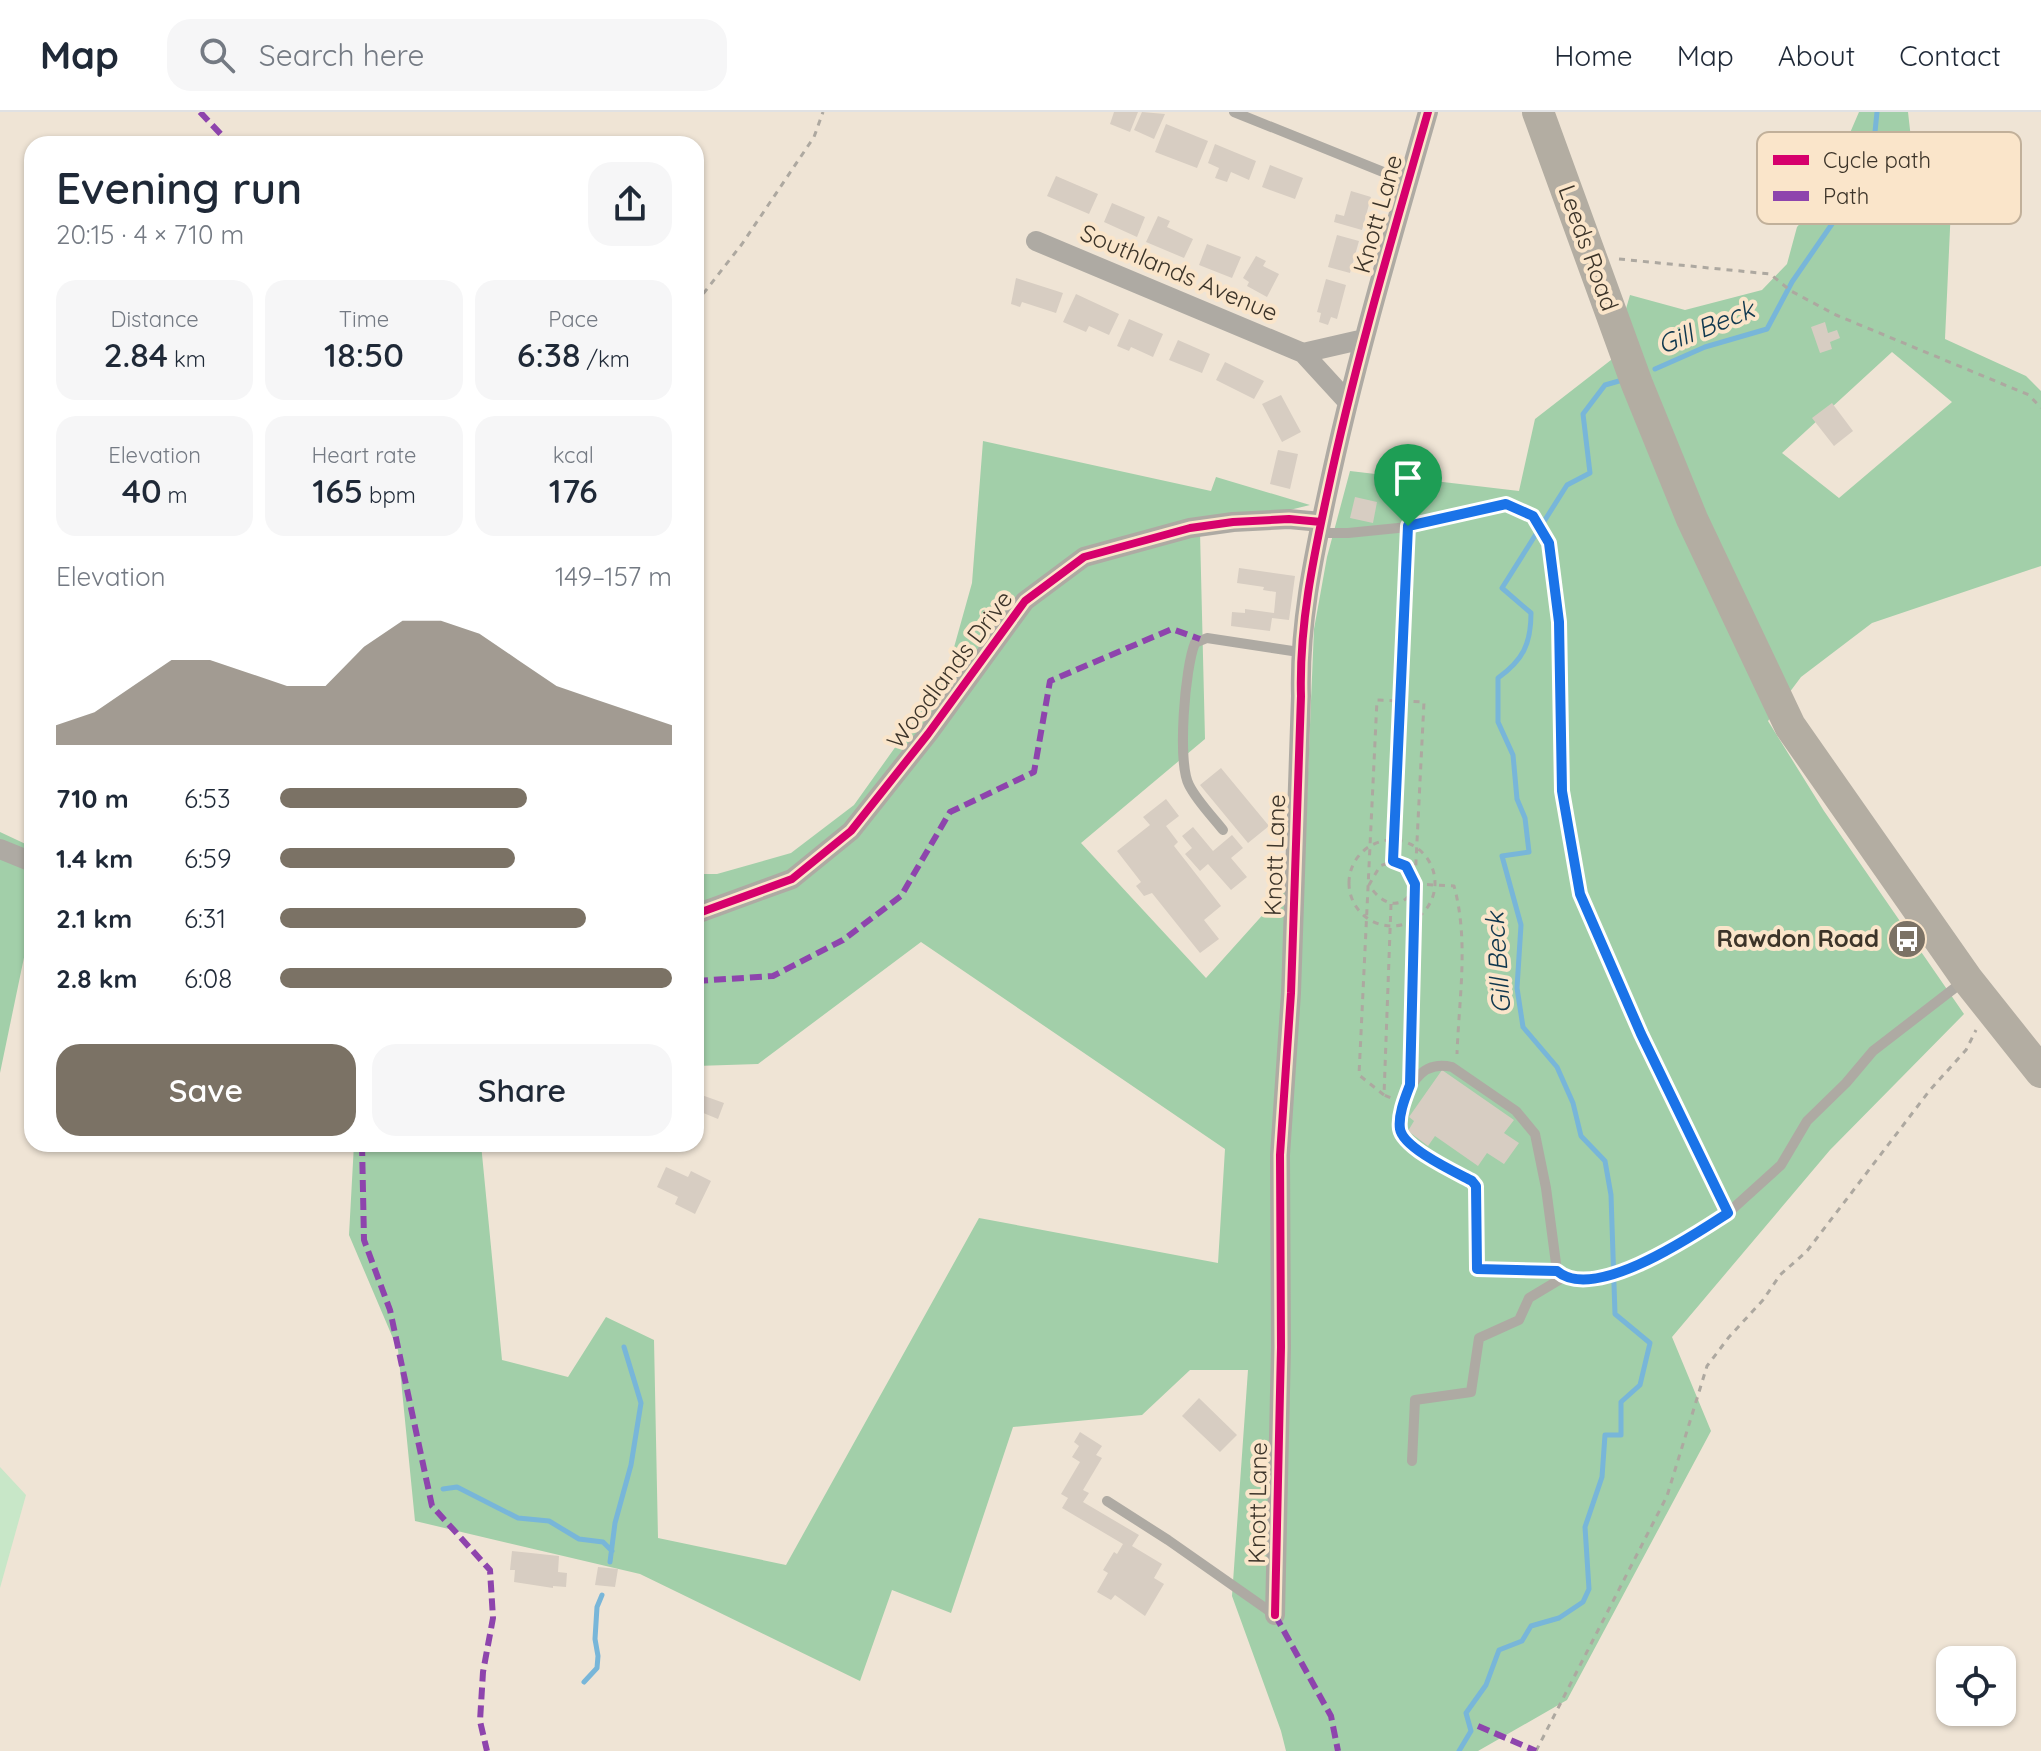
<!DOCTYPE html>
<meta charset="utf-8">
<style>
body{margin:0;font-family:Quicksand,sans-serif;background:#f6f6f7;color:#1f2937;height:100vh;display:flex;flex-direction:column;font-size:30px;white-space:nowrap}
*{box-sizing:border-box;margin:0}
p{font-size:26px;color:#747a83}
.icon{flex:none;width:44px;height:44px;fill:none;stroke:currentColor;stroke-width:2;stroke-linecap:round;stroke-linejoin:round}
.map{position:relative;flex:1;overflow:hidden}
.sheet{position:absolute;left:24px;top:24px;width:680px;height:1016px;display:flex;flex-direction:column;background:#fff;border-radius:24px;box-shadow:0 2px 6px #0004}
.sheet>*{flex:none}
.fabs{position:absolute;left:1936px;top:1534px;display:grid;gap:16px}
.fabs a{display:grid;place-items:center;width:80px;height:80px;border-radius:16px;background:#fff;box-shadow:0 2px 6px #0004;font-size:40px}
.pin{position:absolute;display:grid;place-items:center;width:68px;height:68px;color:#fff;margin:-82px -34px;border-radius:50% 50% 50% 0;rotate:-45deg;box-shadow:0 0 8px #0007}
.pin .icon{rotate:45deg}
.round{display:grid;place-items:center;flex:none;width:84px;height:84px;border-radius:24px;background:#f6f6f7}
.headline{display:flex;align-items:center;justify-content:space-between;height:136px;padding:0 32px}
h1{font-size:44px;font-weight:600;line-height:60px}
.metrics{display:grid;grid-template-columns:repeat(3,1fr);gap:12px;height:136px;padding:8px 32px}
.metrics div{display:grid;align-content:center;border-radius:20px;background:#f6f6f7;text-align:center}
.metrics b{font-size:34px;font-weight:600}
.metrics small{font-size:22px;font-weight:400}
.metrics p{font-size:22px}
.chart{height:224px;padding:16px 32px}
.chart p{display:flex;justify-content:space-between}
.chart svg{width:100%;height:144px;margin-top:8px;fill:#7b7265;opacity:.7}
.button{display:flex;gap:16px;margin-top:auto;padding:16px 32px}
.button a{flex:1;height:92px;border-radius:24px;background:#7b7265;color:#fff;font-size:32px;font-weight:600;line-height:92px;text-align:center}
.button a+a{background:#f6f6f7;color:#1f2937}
ul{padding:0 32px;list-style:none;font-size:26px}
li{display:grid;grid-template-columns:128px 96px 1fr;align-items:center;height:60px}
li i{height:20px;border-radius:10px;background:#7b7265}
header{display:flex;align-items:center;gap:48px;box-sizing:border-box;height:112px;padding:0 40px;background:#fff;border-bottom:2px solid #e0e1e3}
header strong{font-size:38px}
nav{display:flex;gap:44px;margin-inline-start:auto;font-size:28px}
.search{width:560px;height:72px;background:#f6f6f7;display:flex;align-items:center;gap:20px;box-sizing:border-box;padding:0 28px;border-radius:24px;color:#747a83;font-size:30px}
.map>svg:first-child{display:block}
.green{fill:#c8e7c8}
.forest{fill:#a2cfa9;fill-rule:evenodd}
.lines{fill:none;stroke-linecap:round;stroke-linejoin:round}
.stream{stroke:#78b6d9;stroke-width:5}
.building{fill:#d7cdc2}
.path{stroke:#ada8a0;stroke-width:3;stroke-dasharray:6 6;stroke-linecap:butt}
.lane{stroke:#aeaaa3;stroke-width:10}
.street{stroke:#aeaaa3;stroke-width:20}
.primary{stroke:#b3ada2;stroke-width:32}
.quiet{stroke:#8e44ad;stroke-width:6;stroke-dasharray:12 6;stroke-linecap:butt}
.cycleway-casing{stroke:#fae5ca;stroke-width:13}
.cycleway{stroke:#d6006c;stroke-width:8}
.route-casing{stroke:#fff;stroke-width:16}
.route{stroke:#1a73e8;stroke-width:10}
.labels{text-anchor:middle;stroke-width:8;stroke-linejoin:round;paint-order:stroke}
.street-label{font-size:24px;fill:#3c3429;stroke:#fae5ca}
.poi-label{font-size:24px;font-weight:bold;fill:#3c3429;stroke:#fae5ca;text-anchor:end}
.water-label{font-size:26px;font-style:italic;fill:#0f374e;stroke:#fae5ca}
.key{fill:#fae5ca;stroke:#c1b09a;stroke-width:2}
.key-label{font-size:22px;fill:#3c3429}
</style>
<header>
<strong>Map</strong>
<div class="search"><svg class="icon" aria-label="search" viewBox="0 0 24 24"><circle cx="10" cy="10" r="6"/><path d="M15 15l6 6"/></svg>Search here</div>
<nav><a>Home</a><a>Map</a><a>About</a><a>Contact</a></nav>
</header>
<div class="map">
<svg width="2041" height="1639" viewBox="0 0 2041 1639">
<rect width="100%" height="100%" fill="#efe4d5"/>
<path class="green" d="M0 1355 26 1383 0 1476Z"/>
<path class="forest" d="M1859 0H1908L1916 71 1951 95 1945 227 2026 264 2041 279V454L1872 511 1801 565 1768 609 1824 699 1964 902 1830 1038 1672 1225 1711 1319 1567 1588 1478 1639H1286L1281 1619 1232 1484 1248 1258H1190L1142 1303 1013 1315 951 1501 892 1478 860 1569 640 1462 415 1409 398 1238 349 1123 354 1032H481L502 1248 568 1265 606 1205 654 1228 658 1426 786 1453 979 1106 1218 1151 1225 1037 921 830 758 952 696 954V762H717L791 741 854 693 946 564 972 471 983 329 1211 379 1216 365 1310 393 1200 420 1205 627 1081 731 1206 866 1304 757 1314 517 1327 445 1350 359 1519 379 1535 307 1611 248 1630 183 1685 198 1762 178 1787 152 1797 115 1821 88ZM1892 240 1952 290 1839 386 1782 341Z
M0 720 32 735V807L0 961Z"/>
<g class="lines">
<path class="stream" d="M1655 257 1705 235 1767 217 1792 170 1832 112 1849 55 1874 30 1877 0
M443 1377 457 1375 518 1406 549 1409 579 1427 603 1430 612 1439
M610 1450 615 1411 631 1353 641 1291 624 1235
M584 1570 597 1556 598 1544 595 1527 597 1495 602 1483
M1459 1639 1471 1619 1466 1601 1486 1573 1499 1538 1522 1529 1531 1514 1559 1506 1583 1490 1589 1477 1585 1415 1602 1365 1605 1323H1621V1290L1640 1273 1650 1231 1615 1202 1611 1083 1605 1049 1581 1024 1573 991 1557 955 1523 915 1517 876 1521 813 1502 744 1529 740 1525 706 1517 687 1513 643 1498 610V566C1523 548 1531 532 1531 501L1502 476 1567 373 1590 361 1583 302 1605 273 1619 269"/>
</g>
<path class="building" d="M1114 0H1138L1130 20 1110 12Z
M1142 0 1165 2 1154 27 1134 18Z
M1166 12 1208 29 1197 56 1155 40Z
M1215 32 1256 49 1249 68 1231 60 1227 70 1215 66 1219 56 1208 51Z
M1270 53 1303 66 1295 87 1262 75Z
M1056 64 1098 82 1089 102 1047 84Z
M1351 79 1371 85 1362 118 1334 110 1336 102 1344 104Z
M1112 91 1145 105 1137 125 1104 110Z
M1158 104 1170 109 1167 115 1193 127 1184 146 1146 130Z
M1337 123 1359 129 1350 161 1328 155Z
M1207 132 1241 145 1232 166 1199 153Z
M1256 144 1266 149 1263 154 1279 162 1267 185 1247 174 1249 170 1243 166Z
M1016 166 1063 181 1056 201 1022 190 1020 195 1011 192Z
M1326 167 1346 173 1337 207 1331 205 1328 213 1319 210 1321 201 1317 200Z
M1076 182 1119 202 1109 223 1089 214 1086 220 1063 210Z
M1129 207 1163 222 1153 245 1131 235 1129 239 1117 234Z
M1825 210 1828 221 1837 218 1840 226 1830 230 1832 237 1820 241 1811 215Z
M1178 228 1210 242 1202 261 1169 248Z
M1225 250 1264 269 1254 287 1216 268Z
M1281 283 1301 320 1282 330 1262 292Z
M1832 291 1853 319 1834 334 1812 306Z
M1278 338 1298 342 1290 377 1270 372Z
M1355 385 1377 390 1373 411 1350 406Z
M1239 456 1295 464 1289 508 1272 506 1270 519 1231 514 1232 500 1245 501V497L1274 501 1276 480 1263 478 1264 475 1237 471Z
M1221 656 1269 714 1248 731 1200 673Z
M1166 687 1179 704 1166 714 1178 730 1174 734 1221 794 1204 808 1219 827 1200 841 1152 781 1144 784 1136 774 1141 770 1117 739 1150 713 1143 705Z
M1193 715 1213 739 1232 723 1243 736 1231 746 1247 765 1231 778 1208 752 1200 759 1185 742 1192 736 1182 724Z
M1442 958 1514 1008 1504 1021 1519 1031 1504 1052 1487 1041 1478 1054 1435 1024 1428 1034 1408 1019 1414 1009 1409 1005Z
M696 981 724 991 718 1007 696 998Z
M666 1055 688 1065 691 1059 711 1069 695 1102 675 1092 678 1085 657 1075Z
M1199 1286 1237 1323 1220 1340 1182 1304Z
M1080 1320 1102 1334 1096 1343 1102 1346 1083 1378 1089 1381 1083 1390 1139 1423 1132 1434 1162 1452 1154 1466 1164 1472 1145 1504 1115 1483 1111 1488 1097 1480 1108 1461 1103 1458 1114 1440 1117 1442 1123 1432 1062 1396 1068 1386 1061 1382 1080 1350 1072 1345 1079 1334 1074 1330Z
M512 1439 559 1444 558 1460 567 1461 566 1475 553 1474V1476L514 1470 515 1458H510Z
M598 1455 618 1457 615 1475 595 1473Z"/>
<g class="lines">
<path class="path" d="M1619 147 1770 162 1791 179 1836 203 2029 283 2041 296
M696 191 742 132 814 25 823 0
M1349 771a43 43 0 1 1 86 0a43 43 0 1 1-86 0Z
M1393 749 1408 430
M1393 749 1406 754 1415 772C1405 800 1383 795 1369 773L1380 754Z
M1415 772 1454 774C1469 828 1459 886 1457 942
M1391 792 1384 983 1391 986
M1384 983 1359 963 1377 588 1424 590 1413 809 1411 952
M1536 1639 1667 1384 1707 1254 1729 1225 1763 1188 1780 1163 1807 1139 1930 978 1966 938 1976 918"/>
<path class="lane" d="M1234 0 1408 70
M1319 421H1348L1418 414 1506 392 1533 404 1549 431 1559 510 1562 679 1580 782 1641 922 1728 1101
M1223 718C1212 704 1197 689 1189 673 1177 650 1185 555 1195 531L1207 526 1299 540
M1557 1159 1546 1076 1535 1022 1516 999 1452 955C1419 947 1406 978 1401 1005 1400 1012 1398 1017 1403 1023 1418 1045 1449 1057 1472 1069L1476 1074 1477 1157 1557 1159 1564 1165 1582 1170 1602 1166 1667 1140 1728 1101 1781 1053 1807 1009 1846 971 1873 939 1965 868
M1412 1349 1415 1288 1471 1280 1479 1226 1519 1208 1529 1186 1564 1165
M1107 1389 1168 1428 1275 1503"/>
<path class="street" d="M1036 129 1303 241 1347 289
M1303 241 1364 227
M0 737 32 750
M696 802 792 767 851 719 928 622 1025 489 1084 445 1190 416 1233 410 1289 407 1321 410
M1275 1503 1281 1235 1280 1043 1291 881 1301 584C1299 514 1313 447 1328 378 1355 251 1392 126 1428 0"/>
<path class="primary" d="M1538 0 1637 272 1692 407 1790 614 1967 867 2041 960"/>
<path class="quiet" d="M200 0 230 32
M696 869 773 864 843 828 901 784 950 700 1034 660 1050 569 1172 517 1200 527
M362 1032 364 1128 390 1198 432 1394 490 1458 493 1506 483 1560 480 1609 487 1639
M1275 1503 1331 1604 1338 1639
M1478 1614 1536 1639"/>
<defs>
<path id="cycleway" d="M696 802 792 767 851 719 928 622 1025 489 1084 445 1190 416 1233 410 1289 407 1321 410
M1275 1503 1281 1235 1280 1043 1291 881 1301 584C1299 514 1313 447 1328 378 1355 251 1392 126 1428 0"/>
</defs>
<use href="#cycleway" class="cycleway-casing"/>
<use href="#cycleway" class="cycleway"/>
</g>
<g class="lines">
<defs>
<path id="route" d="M1506 392 1533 404 1549 431 1559 510 1562 679 1580 782 1641 922 1728 1101C1694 1123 1594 1191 1557 1159L1477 1157 1476 1074 1472 1069C1455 1060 1403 1036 1400 1017 1398 1003 1405 986 1410 973L1415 772 1406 754 1393 749 1408 414Z"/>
</defs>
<use href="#route" class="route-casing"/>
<use href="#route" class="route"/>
</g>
<defs>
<symbol id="bus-disc" viewBox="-11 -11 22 22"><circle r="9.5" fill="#7b7265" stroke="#fae5ca"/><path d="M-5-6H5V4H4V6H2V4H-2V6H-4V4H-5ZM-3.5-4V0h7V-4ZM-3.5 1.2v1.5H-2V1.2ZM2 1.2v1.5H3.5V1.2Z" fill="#fff"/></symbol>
</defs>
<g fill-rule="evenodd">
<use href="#bus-disc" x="1885" y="805" width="44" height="44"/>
</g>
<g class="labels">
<g class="street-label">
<text transform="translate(1378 102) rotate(-74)" y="8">Knott Lane</text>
<text transform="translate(1588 136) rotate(70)" y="8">Leeds Road</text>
<text transform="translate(1179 161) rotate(23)" y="8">Southlands Avenue</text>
<text transform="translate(950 558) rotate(-53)" y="8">Woodlands Drive</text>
<text transform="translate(1275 743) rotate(-88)" y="8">Knott Lane</text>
<text transform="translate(1258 1391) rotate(-89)" y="8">Knott Lane</text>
</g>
<g class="poi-label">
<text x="1879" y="835">Rawdon Road</text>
</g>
<g class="water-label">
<text transform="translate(1706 215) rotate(-22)" y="9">Gill Beck</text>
<text transform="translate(1498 851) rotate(-94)" y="9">Gill Beck</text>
</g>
</g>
<rect x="1757" y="20" width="264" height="92" rx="12" class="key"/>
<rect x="1773" y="43" width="36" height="10" fill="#d6006c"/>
<rect x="1773" y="79" width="36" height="10" fill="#8e44ad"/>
<g class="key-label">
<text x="1823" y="56">Cycle path</text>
<text x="1823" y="92">Path</text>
</g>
</svg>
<div class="fabs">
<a><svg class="icon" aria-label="locate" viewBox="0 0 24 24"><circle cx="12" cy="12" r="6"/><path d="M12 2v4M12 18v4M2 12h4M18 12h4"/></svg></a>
</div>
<div class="pin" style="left:1408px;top:414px;background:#1e9e55"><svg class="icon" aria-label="arrive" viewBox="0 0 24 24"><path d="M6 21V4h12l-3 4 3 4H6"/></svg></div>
<section class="sheet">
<div class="headline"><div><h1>Evening run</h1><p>20:15 · 4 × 710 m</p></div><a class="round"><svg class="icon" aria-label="share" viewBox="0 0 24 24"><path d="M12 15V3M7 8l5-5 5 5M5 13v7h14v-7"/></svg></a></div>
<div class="metrics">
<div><p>Distance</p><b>2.84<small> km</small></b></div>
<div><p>Time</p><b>18:50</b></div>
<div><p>Pace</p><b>6:38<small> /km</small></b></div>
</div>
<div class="metrics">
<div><p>Elevation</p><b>40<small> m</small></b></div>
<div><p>Heart rate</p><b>165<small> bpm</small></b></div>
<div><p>kcal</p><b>176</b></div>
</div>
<div class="chart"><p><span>Elevation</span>149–157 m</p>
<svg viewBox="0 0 160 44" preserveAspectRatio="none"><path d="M0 44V38L10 34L20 26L30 18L40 18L50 22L60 26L70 26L80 14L90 6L100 6L110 10L120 18L130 26L140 30L150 34L160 38V44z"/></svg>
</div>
<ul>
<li><b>710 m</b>6:53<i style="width:63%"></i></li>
<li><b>1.4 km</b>6:59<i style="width:60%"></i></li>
<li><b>2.1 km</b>6:31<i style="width:78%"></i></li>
<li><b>2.8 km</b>6:08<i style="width:100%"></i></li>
</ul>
<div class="button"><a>Save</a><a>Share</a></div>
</section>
</div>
